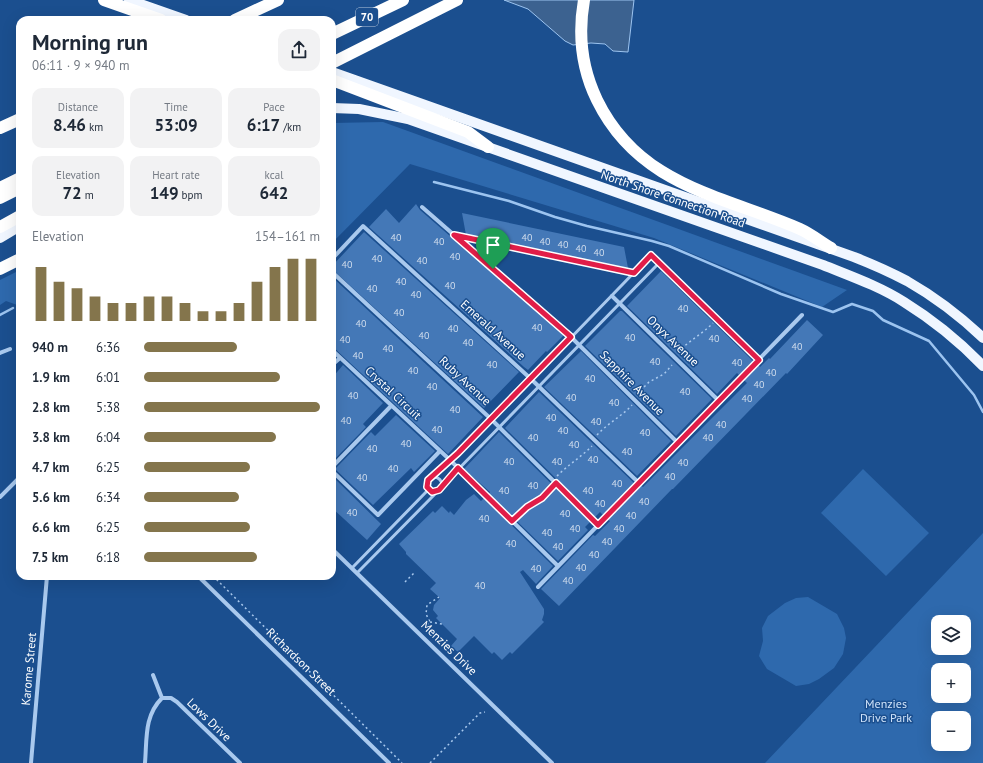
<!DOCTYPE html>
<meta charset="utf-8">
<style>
body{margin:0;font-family:"PT Sans",sans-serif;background:#f2f2f3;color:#1f2937;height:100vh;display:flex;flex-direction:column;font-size:15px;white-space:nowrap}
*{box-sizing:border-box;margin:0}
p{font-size:13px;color:#747a83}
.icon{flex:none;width:22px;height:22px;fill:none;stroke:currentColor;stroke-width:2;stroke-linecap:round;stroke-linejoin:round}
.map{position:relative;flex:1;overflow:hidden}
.details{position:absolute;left:16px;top:16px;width:320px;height:564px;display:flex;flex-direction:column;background:#fff;border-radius:12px;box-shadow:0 4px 16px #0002}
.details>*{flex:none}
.controls{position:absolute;left:931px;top:615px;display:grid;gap:8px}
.controls a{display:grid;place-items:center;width:40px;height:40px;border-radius:8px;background:#fff;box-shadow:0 4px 16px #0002;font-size:20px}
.pin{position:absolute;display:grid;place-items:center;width:34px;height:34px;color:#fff;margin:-41px -17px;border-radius:50% 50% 50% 0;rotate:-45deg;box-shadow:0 0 4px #0007}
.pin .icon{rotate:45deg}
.round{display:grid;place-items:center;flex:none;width:42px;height:42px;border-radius:12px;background:#f2f2f3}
.overview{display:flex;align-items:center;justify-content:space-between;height:68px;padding:0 16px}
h1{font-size:22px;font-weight:800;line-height:30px}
.figures{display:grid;grid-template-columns:repeat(3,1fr);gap:6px;height:68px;padding:4px 16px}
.figures div{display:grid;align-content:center;border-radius:10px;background:#f2f2f3;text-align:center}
.figures b{font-size:17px;font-weight:800}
.figures small{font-size:11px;font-weight:400}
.figures p{font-size:11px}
.chart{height:112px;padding:8px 16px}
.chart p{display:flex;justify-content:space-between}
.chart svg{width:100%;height:72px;margin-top:4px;stroke:#84754c;stroke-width:6}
ul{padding:0 16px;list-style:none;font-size:13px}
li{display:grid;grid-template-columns:64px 48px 1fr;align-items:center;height:30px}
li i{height:10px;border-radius:5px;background:#84754c}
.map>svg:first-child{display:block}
.green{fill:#2e69ad;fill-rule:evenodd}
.water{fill:#3c6290;stroke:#9cc4f0}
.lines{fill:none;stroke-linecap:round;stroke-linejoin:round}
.stream{stroke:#9cc4f0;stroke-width:2.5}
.building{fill:#4478b7}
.path{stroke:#a9c9ee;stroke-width:1.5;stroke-dasharray:2 3;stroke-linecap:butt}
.service{stroke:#a9c9ee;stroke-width:3}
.minor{stroke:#a9c9ee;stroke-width:4}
.primary{stroke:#f0f6ff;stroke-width:10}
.motorway{stroke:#fff;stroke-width:12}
.route-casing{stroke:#fff;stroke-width:8}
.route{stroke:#e11d48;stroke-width:5}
.labels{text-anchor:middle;stroke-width:3;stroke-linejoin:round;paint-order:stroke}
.number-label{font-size:10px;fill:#d0dded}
.shield{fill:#1b4f8f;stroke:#bbcadd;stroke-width:1}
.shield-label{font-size:11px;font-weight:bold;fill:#fff}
.street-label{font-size:12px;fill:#fff;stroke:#1b4f8f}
.park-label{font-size:12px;fill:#cfe3fa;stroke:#1b4f8f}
</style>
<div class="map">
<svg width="983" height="763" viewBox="0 0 983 763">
<rect width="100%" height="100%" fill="#1b4f8f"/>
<path class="green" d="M383 122 847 290 822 307 654 238 410 164 332 243V123Z
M20 270V306L6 301 0 305V280Z
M863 469 929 533 886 576 821 513Z
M983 533V763H765ZM938 622H964V648H938ZM938 670H964V696H938ZM938 718H964V744H938Z
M808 597 837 614 844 628 846 638 843 654 834 668 819 679 809 684 796 686 767 669 759 656 763 641 762 628 768 616 785 603 796 598Z"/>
<path class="water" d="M504 0H634L628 52 613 51 605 44 591 43 573 45 565 41 528 9Z"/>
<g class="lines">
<path class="stream" d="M434 182 509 201 555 217 587 226 652 241 669 246 781 294 833 312 852 304 873 311 883 320 929 341 974 395 983 412
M0 315 13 308"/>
</g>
<path class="building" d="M416 204 420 210 564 335 547 352 546 351 528 370 524 367 369 227 386 209 399 223Z
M462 213 624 247 628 268 466 235Z
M364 232 519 372 484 408 332 269V266Z
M661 271 753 361 739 375 737 373 735 375 717 394 627 306Z
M332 277 483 417 448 454 332 346Z
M620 311H622L712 399 676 436 585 346Z
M807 320 823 335 787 374 786 373 673 489H672L559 606 541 589 593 535 595 536 610 521 608 520 641 486 643 487 747 383 744 380 758 365 760 367 769 358 770 359Z
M581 351 671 441 637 476 544 387Z
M343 365 383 403 363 424 366 427 332 462V378Z
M539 392 634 483 603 515 600 512 595 517 505 428Z
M396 415 435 451 414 472 411 468 373 505 335 469 371 432 375 436Z
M499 432 590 522 585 527 588 530 558 561 489 494 490 492 464 469Z
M332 476 381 524 367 540 332 508Z
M474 494 481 501 484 498 553 566 536 584 523 570 520 572 544 609V614L542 620 544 622 512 654 510 652 502 660 494 652 492 654 474 636 458 652 451 646 457 639 436 618 438 616 433 610 434 605 440 598 430 589 436 583 406 554V552L399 544 433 511 435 513 442 506 449 513 450 511 454 515 466 500Z"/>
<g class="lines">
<path class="path" d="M678 352C689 341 702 334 713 323
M637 394 649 382 664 374 672 365
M597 435C608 423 622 416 632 405
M557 476C568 465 581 457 592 446
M516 517C527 506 541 499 552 488
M213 576 402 763
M405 582 415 572
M430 622 442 624
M427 625 430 622 426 614 427 605 439 597
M430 763 480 713 485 712"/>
<path class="service" d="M432 477 531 379 651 255
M426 485a8 8 0 1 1 16 0a8 8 0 1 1-16 0Z
M442 486 659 263
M352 568 428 490
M357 573 437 492"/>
<path class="minor" d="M422 207 571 337 678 443
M455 236 634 273
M651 255 759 360
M332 259 363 226 531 379 639 483
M332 272 491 419 598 525
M612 296 719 401
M332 350 450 460 558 566
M0 353 10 349
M332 365 340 358
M332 467 391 406
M332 471 378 515 440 451
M0 497 20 477
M332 549 552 763
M198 576 389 763
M538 587 802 315
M153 675 162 698
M31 763 47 576
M145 763C147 739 144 716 162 698H171L177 702 240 763"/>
<path class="primary" d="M129 0 186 20
M332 72 854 257C872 264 890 272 907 281 935 297 960 316 983 338
M332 108 359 109 408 119 823 265C850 276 879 286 904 302 933 320 959 341 983 366
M0 238 20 226"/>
<path class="motorway" d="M104 0 161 20
M584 0C578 34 582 69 597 100 639 186 721 195 800 229 811 234 821 242 831 248
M235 20 278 0
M332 34 403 0
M332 63 457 0
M332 80 468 132 488 147
M0 128 20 119
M0 188 20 178
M0 198 20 188
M0 227 20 216
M0 269 20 259"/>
</g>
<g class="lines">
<defs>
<path id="route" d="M454 235 634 273 651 255 759 360 598 525 556 483 542 498 527 507 512 521 458 468 439 490 432 492 427 487 428 480 458 453 571 337Z"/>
</defs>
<use href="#route" class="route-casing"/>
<use href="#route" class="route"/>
</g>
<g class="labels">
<g class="number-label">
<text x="396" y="241">40</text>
<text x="527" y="241">40</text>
<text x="439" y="245">40</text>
<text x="545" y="245">40</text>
<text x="563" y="248">40</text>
<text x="581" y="252">40</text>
<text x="599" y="256">40</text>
<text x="455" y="260">40</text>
<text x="377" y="262">40</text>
<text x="422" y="264">40</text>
<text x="347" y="268">40</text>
<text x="401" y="285">40</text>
<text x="450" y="289">40</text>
<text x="372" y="292">40</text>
<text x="416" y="298">40</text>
<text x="683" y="312">40</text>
<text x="399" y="316">40</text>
<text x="361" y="327">40</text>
<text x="537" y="331">40</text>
<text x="453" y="332">40</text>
<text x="424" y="339">40</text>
<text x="630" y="341">40</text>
<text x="714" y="342">40</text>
<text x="345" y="343">40</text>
<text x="468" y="346">40</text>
<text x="797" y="350">40</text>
<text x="388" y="352">40</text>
<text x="358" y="359">40</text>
<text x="655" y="365">40</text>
<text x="737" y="366">40</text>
<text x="492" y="368">40</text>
<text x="413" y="374">40</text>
<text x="771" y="376">40</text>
<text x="590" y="382">40</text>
<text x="759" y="388">40</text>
<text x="432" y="390">40</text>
<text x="685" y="395">40</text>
<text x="353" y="399">40</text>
<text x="571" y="401">40</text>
<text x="747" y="402">40</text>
<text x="614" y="406">40</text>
<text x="455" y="413">40</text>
<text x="551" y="421">40</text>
<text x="346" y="424">40</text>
<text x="596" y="425">40</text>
<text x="721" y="428">40</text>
<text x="437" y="433">40</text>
<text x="563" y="434">40</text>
<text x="645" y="436">40</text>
<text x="533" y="441">40</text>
<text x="708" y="441">40</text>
<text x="406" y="447">40</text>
<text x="574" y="448">40</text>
<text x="372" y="452">40</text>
<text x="627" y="455">40</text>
<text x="593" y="463">40</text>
<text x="509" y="465">40</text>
<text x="557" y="465">40</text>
<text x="683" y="466">40</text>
<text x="393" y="472">40</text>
<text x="670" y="480">40</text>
<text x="362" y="481">40</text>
<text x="617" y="487">40</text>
<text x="533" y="489">40</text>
<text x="504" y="494">40</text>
<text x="588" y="494">40</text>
<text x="644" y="505">40</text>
<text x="600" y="507">40</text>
<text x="352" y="516">40</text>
<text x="565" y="517">40</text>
<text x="631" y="519">40</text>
<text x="484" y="522">40</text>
<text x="575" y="532">40</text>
<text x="619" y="532">40</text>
<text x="547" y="536">40</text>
<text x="607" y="545">40</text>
<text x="511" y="547">40</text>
<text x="558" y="550">40</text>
<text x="594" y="558">40</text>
<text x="581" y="571">40</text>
<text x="536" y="572">40</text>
<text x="568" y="584">40</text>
<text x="480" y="589">40</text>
</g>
<rect class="shield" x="356" y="8" width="22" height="18" rx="3"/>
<g class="shield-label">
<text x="367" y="21">70</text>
</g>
<g class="street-label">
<text transform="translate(673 199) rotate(19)" y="4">North Shore Connection Road</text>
<text transform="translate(493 330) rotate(42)" y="4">Emerald Avenue</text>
<text transform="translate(673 341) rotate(44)" y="4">Onyx Avenue</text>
<text transform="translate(465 381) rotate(43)" y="4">Ruby Avenue</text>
<text transform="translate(632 383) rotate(45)" y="4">Sapphire Avenue</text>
<text transform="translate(393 393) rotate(43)" y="4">Crystal Circuit</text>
<text transform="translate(449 648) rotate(44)" y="4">Menzies Drive</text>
<text transform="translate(301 662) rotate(44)" y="4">Richardson Street</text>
<text transform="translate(29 669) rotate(-85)" y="4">Karome Street</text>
<text transform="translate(209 720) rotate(44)" y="4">Lows Drive</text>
</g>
<g class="park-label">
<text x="886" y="708">Menzies<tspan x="886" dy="14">Drive Park</tspan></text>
</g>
</g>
</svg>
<div class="controls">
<a><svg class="icon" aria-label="layers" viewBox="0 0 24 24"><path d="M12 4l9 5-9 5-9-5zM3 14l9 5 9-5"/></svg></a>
<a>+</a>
<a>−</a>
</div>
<div class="pin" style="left:493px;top:269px;background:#1e9e55"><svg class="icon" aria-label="arrive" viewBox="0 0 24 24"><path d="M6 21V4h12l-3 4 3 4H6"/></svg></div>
<section class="details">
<div class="overview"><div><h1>Morning run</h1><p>06:11 · 9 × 940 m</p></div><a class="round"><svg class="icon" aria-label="share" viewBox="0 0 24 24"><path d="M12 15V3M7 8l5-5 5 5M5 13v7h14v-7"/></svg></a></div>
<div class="figures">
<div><p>Distance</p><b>8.46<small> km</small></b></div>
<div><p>Time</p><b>53:09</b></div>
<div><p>Pace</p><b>6:17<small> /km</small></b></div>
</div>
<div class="figures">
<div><p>Elevation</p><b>72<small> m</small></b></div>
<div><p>Heart rate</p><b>149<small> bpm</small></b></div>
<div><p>kcal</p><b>642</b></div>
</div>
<div class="chart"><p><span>Elevation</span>154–161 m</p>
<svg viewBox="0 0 160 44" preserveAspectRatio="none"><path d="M5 44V11M15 44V20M25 44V24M35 44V29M45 44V33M55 44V33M65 44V29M75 44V29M85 44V33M95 44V38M105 44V38M115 44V33M125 44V20M135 44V11M145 44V6M155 44V6"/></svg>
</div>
<ul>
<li><b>940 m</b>6:36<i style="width:53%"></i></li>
<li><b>1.9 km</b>6:01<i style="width:77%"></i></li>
<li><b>2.8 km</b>5:38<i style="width:100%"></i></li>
<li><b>3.8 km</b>6:04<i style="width:75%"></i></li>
<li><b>4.7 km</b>6:25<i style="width:60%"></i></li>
<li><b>5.6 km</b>6:34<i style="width:54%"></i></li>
<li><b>6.6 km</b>6:25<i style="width:60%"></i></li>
<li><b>7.5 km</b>6:18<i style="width:64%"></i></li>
</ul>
</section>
</div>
